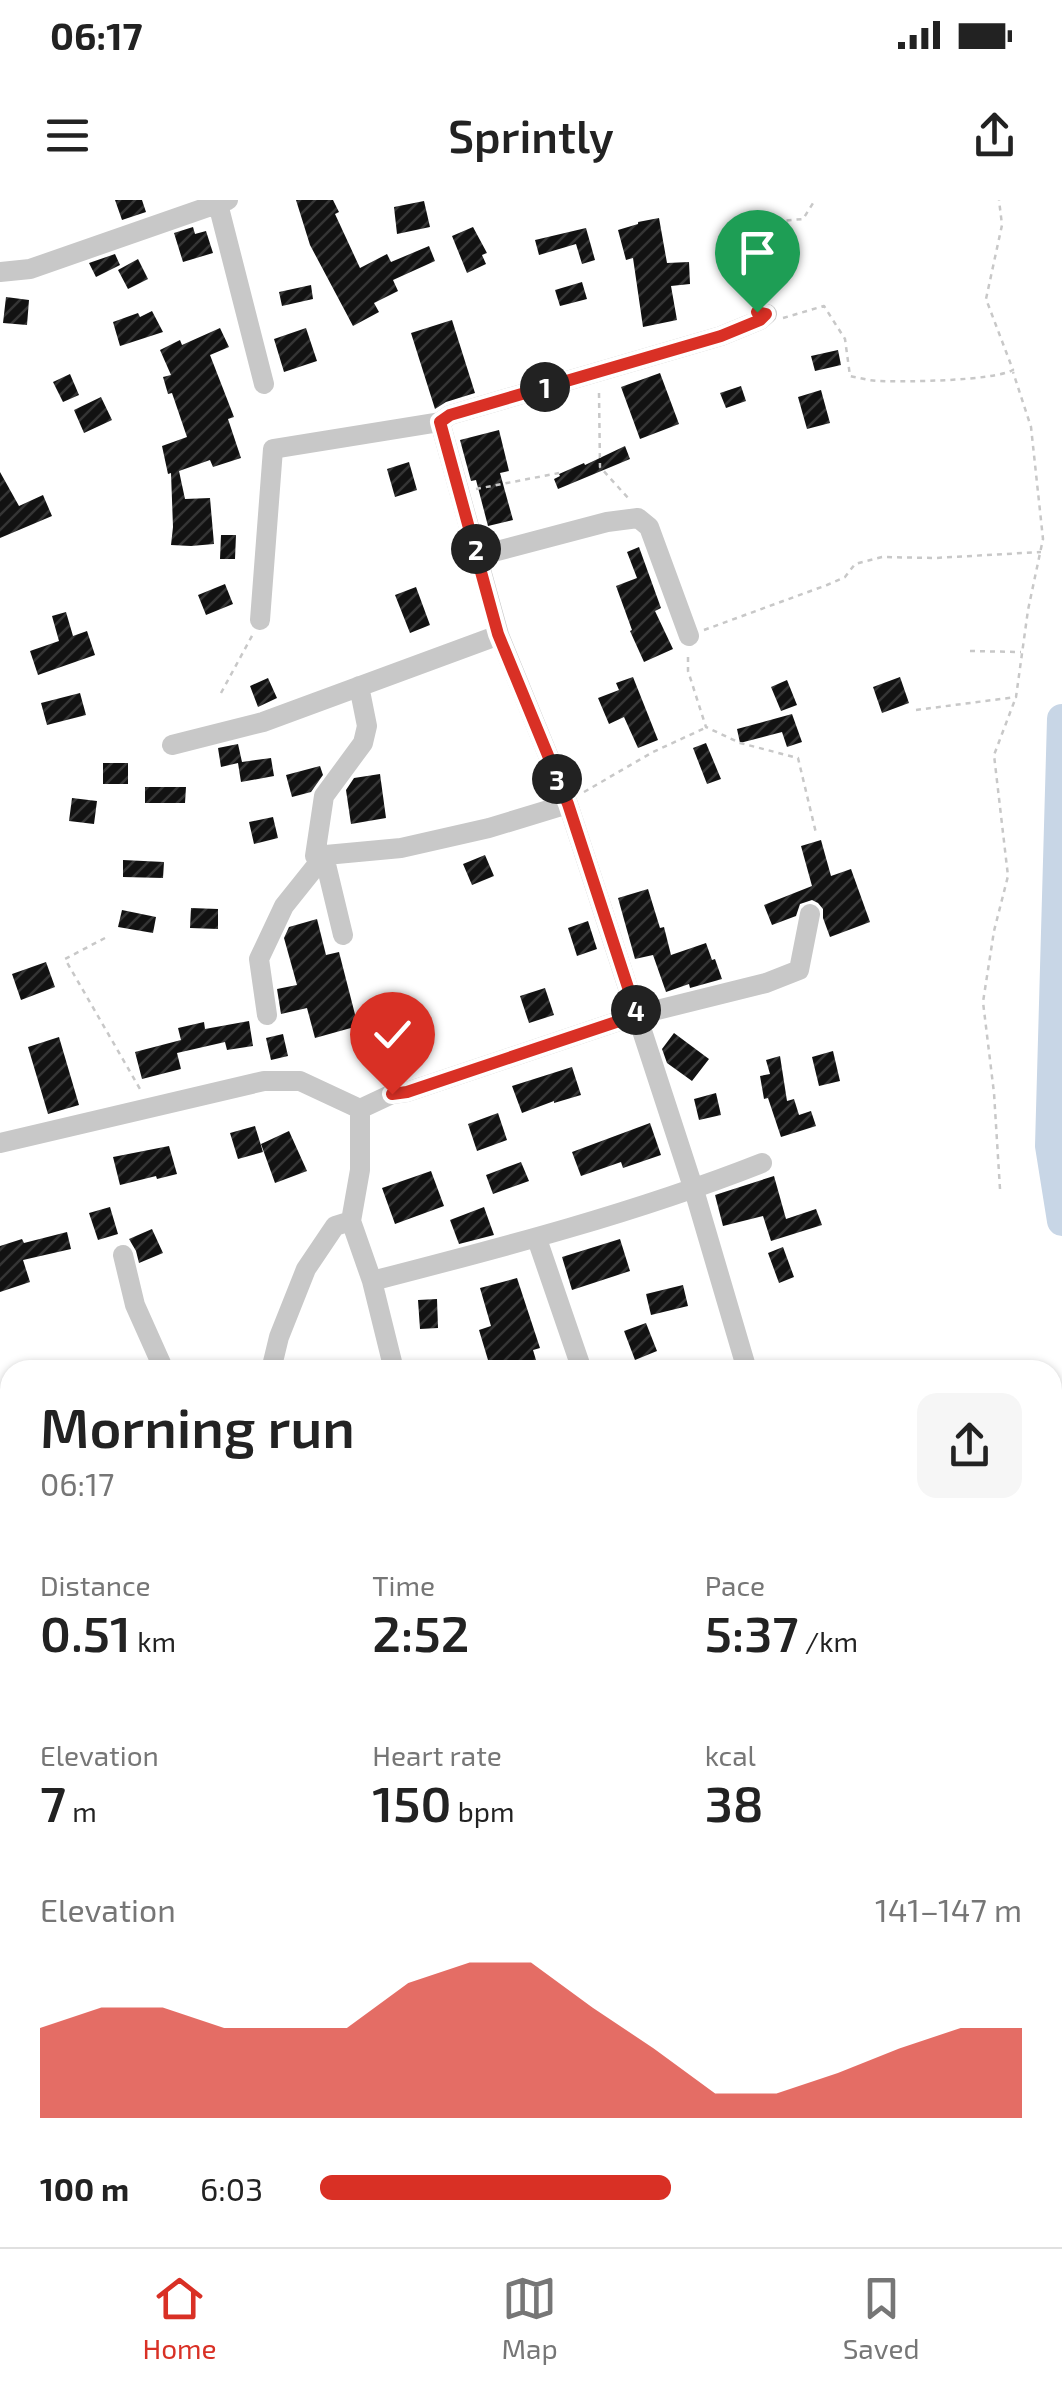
<!DOCTYPE html>
<meta charset="utf-8">
<style>
body{margin:0;font-family:"Exo 2",sans-serif;background:#f6f6f6;color:#222;height:100vh;display:flex;flex-direction:column;font-size:38px;white-space:nowrap}
*{box-sizing:border-box;margin:0}
p{font-size:32px;color:#767676}
.icon{flex:none;width:55px;height:55px;fill:none;stroke:currentColor;stroke-width:2;stroke-linecap:round;stroke-linejoin:round}
.map{position:relative;flex:1;overflow:hidden}
.panel{position:absolute;left:0px;top:1160px;width:1062px;height:888px;display:flex;flex-direction:column;background:#fff;border-radius:30px 30px 0 0;box-shadow:0 2px 8px #0004}
.panel>*{flex:none}
.pin{position:absolute;display:grid;place-items:center;width:85px;height:85px;color:#fff;margin:-102px -42px;border-radius:50% 50% 50% 0;rotate:-45deg;box-shadow:0 0 10px #0007}
.pin .icon{rotate:45deg}
.km{position:absolute;width:50px;height:50px;margin:-25px;border-radius:50%;background:#222;color:#fff;font-size:28px;line-height:50px;text-align:center}
.round{display:grid;place-items:center;flex:none;width:105px;height:105px;border-radius:20px;background:#f6f6f6}
.headline{display:flex;align-items:center;justify-content:space-between;height:170px;padding:0 40px}
h1{font-size:55px;font-weight:600;line-height:75px}
.figures{display:grid;grid-template-columns:repeat(3,1fr);gap:15px;height:170px;padding:10px 40px}
.figures div{display:grid;align-content:center}
.figures b{font-size:50px;font-weight:600}
.figures small{font-size:28px;font-weight:400}
.figures p{font-size:28px}
.chart{height:280px;padding:20px 40px}
.chart p{display:flex;justify-content:space-between}
.chart svg{width:100%;height:180px;margin-top:10px;fill:#d93025;opacity:.7}
ul{padding:0 40px;list-style:none;font-size:32px}
li{display:grid;grid-template-columns:160px 120px 1fr;align-items:center;height:75px}
li i{height:25px;border-radius:12px;background:#d93025}
.status{display:flex;justify-content:space-between;align-items:center;height:70px;padding:0 50px;background:#fff;direction:ltr}
.status svg{height:28px;fill:currentColor}
header{display:flex;justify-content:space-between;align-items:center;height:130px;padding:0 40px;background:#fff;font-size:45px;font-weight:600}
.tabs{display:flex;justify-content:space-around;align-items:center;height:140px;border-top:2px solid #e0e0e0;background:#fff;font-size:28px;color:#767676}
.tabs a{display:grid;justify-items:center;gap:5px}
.tabs .current{color:#d93025}
.map>svg:first-child{display:block}
.lines{fill:none;stroke-linecap:round;stroke-linejoin:round}
.river{stroke:#c8d6e6;stroke-width:30}
.building{fill:url(#building-hatch)}
.path{stroke:#c8c8c8;stroke-width:2.5;stroke-dasharray:5 5;stroke-linecap:butt}
.minor{stroke:#c8c8c8;stroke-width:20}
.route-casing{stroke:#fff;stroke-width:20}
.route{stroke:#d93025;stroke-width:12}
</style>
<div class="status"><b>06:17</b><svg viewBox="0 0 49 12"><path d="M0 12V9h3v3zM5 12V6h3v6zM10 12V3h3v9zM15 12V0h3v12zM26 1h20v11H26zM47 4h2v5h-2z"/></svg></div>
<header><svg class="icon" aria-label="menu" viewBox="0 0 24 24"><path d="M4 6h16M4 12h16M4 18h16"/></svg>Sprintly<svg class="icon" aria-label="share" viewBox="0 0 24 24"><path d="M12 15V3M7 8l5-5 5 5M5 13v7h14v-7"/></svg></header>
<div class="map">
<svg width="1062" height="2047" viewBox="0 0 1062 2047">
<defs>
<pattern id="building-hatch" width="6" height="6" patternUnits="userSpaceOnUse" patternTransform="scale(2.5)"><rect width="6" height="6" fill="#121212"/><path d="M-1 1l2-2M0 6l6-6M5 7l2-2" fill="none" stroke="#353535"/></pattern>
</defs>
<rect width="100%" height="100%" fill="#fff"/>
<g class="lines">
<path class="river" d="M1062 519 1050 946 1062 1021"/>
</g>
<path class="building" d="M115 0H142L146 12 122 20Z
M296 0H333L339 12 335 14 360 68 387 54 391 62 429 46 435 61 393 80 398 91 374 103 379 112 353 126 310 45Z
M424 1 430 27 397 34 394 7Z
M659 18 667 63 689 62 690 84 671 86 677 120 643 127 633 58 626 60 618 30 638 24V22Z
M193 27 195 34 206 31 213 53 183 62 174 33Z
M473 27 487 53 482 55 486 64 467 73 452 36Z
M586 28 595 60 582 64 576 44 539 55 535 40Z
M115 54 120 65 96 77 89 63Z
M138 59 148 79 128 89 118 70Z
M582 82 587 99 560 106 555 90Z
M311 85 313 99 282 106 279 92Z
M6 97 29 100 27 125 3 123Z
M152 111 163 132 120 146 113 122 138 113 140 117Z
M452 120 475 193 446 202 435 209 411 133Z
M220 128 229 147 210 155 234 217 228 219 241 258 213 267 210 260 179 271 185 299 210 298 214 344 191 346 171 345 173 327 171 273 168 274 162 246 187 237 172 193 168 194 163 177 171 175 160 150 180 140 182 145Z
M306 128 317 161 284 172 274 139Z
M838 150 841 165 815 171 811 156Z
M660 173 679 224 640 239 621 187Z
M70 174 79 195 63 202 53 182Z
M741 186 746 201 726 208 720 193Z
M821 190 830 223 807 229 798 197Z
M101 197 112 220 84 233 74 210Z
M499 230 509 271 500 273 513 320 488 326 476 280 471 281 460 240Z
M625 246 630 259 558 289 554 279 560 276 559 274 584 263 585 265Z
M409 262 417 290 395 297 387 269Z
M0 272 19 306 43 295 52 316 0 338Z
M221 335H236L235 359H220Z
M639 347 661 408 655 411 673 449 644 462 630 431 632 430 616 386 637 378 627 352Z
M225 384 233 404 206 415 198 395Z
M416 387 430 425 410 433 395 395Z
M66 412 73 436 87 431 95 455 38 475 30 451 59 441 52 416Z
M633 477 658 540 638 548 624 517 609 524 598 498 619 490 616 483Z
M900 477 909 503 882 513 873 487Z
M268 478 277 498 258 507 250 486Z
M787 480 797 505 781 511 771 487Z
M80 493 86 515 47 525 41 503Z
M792 514 802 542 787 547 782 532 740 543 737 529Z
M706 543 721 579 707 584 693 548Z
M238 544 242 562 271 558 274 576 241 582 238 563 221 567 218 548Z
M103 563H128V584H103Z
M320 566 323 575 311 592 292 597 286 575Z
M380 574 386 618 351 624 346 590 354 578Z
M145 587H186L185 603H145Z
M72 598 97 601 94 624 69 621Z
M273 617 278 638 254 644 249 622Z
M821 640 831 676 851 669 870 722 830 737 823 718V709L818 703 812 700 800 704 796 716 772 725 764 705 812 686 801 646Z
M485 655 494 676 472 685 463 664Z
M123 660 164 662 163 678 123 677Z
M648 689 660 728 664 727 671 755 706 743 712 760 715 759 722 779 690 788 689 784 666 792 653 755 635 759 618 698Z
M191 708 218 709V729L190 728Z
M122 710 156 717 153 733 118 727Z
M317 719 326 755 339 752 358 826 315 838 307 808 281 814 277 789 297 785 284 738 289 727Z
M588 721 597 749 577 756 568 728Z
M46 762 55 787 21 800 12 774Z
M545 788 554 815 529 823 520 796Z
M249 821 253 846 227 850 225 842 177 853 181 869 142 879 135 852 181 840 178 828 204 822 205 829Z
M674 833 709 859 692 881 667 863 662 849Z
M283 834 288 856 271 860 266 838Z
M59 837 79 905 48 914 28 847Z
M833 851 840 881 819 886 812 857Z
M780 856 787 901 794 899 799 915 811 911 816 926 781 937 768 898 764 899 760 876 770 874 766 860Z
M572 867 581 895 554 903V901L522 913 512 886Z
M716 893 721 915 699 920 694 899Z
M498 913 507 940 477 951 468 924Z
M650 923 661 955 623 968 621 962 581 976 572 952Z
M255 926 263 952 238 959 230 933Z
M289 931 307 971 275 983 261 944Z
M169 946 177 974 157 979 156 976 120 985 113 957Z
M521 962 529 981 493 994 486 975Z
M431 971 444 1006 395 1024 382 988Z
M774 976 786 1019 816 1009 822 1025 771 1041 763 1016 723 1026 715 995Z
M110 1007 118 1034 98 1040 89 1013Z
M484 1007 494 1035 459 1044 450 1020Z
M152 1029 163 1053 139 1063 136 1051 129 1039Z
M67 1032 71 1049 23 1060 30 1082 0 1092V1046L22 1039 24 1043Z
M620 1039 630 1071 572 1090 562 1057Z
M783 1047 794 1077 779 1083 768 1053Z
M517 1078 540 1148 533 1150 539 1170H491L479 1130 491 1126 480 1088Z
M683 1085 688 1106 651 1115 646 1094Z
M437 1099 438 1128 420 1129 418 1100Z
M646 1123 657 1151 635 1160 624 1131Z"/>
<g class="lines">
<path class="path" d="M752 101 724 51 758 23 803 19 815 0
M783 118 824 106 845 139 850 176C860 178 870 181 880 181 907 182 992 181 1013 170L986 99 1002 25 999 0
M599 193 600 267 629 299
M476 289 559 273
M704 430 827 385 845 377 855 364 882 357 935 358 1041 352
M970 451 1021 452
M688 457V471L706 527 740 543 798 558 816 633
M221 493 253 434
M916 510 1016 497 1028 410 1043 339 1031 227 1013 172
M584 592 653 552 705 528
M105 738 65 759 140 889
M1000 989 994 893 983 802 994 731 1008 676 994 555 1016 497
M509 2038 516 2047
M784 2047 785 2038"/>
<path class="minor" d="M217 0 264 184
M0 72 30 69 228 0
M440 222 499 435 568 604 694 990 747 1170
M478 356 607 322 638 318 649 327 689 436
M260 420 273 249 440 222 450 215 721 136 760 120 767 114
M359 486 367 526 363 543 324 596 315 656 401 648 489 628 568 604
M172 545 263 522 499 435
M324 656 343 735
M267 815 259 759 284 706 324 656
M360 909V970L351 1021 372 1081 394 1170
M0 943 264 881H300L360 909 392 894 407 892 637 815 766 783 799 770 810 714
M537 1039 582 1170
M123 1055 135 1105 164 1170
M372 1081C504 1047 635 1013 762 963
M271 1170 279 1137 306 1069 335 1026 351 1021
M0 1220H10
M1052 1490H1062
M1052 1769 1062 1763
M0 1877 10 1910
M380 2038 381 2047"/>
</g>
<g class="lines">
<defs>
<path id="route" d="M392 894 407 892 637 815 568 604 498 434 440 222 450 215 721 136 760 120 766 114 757 112"/>
</defs>
<use href="#route" class="route-casing"/>
<use href="#route" class="route"/>
</g>
</svg>
<div class="pin" style="left:757px;top:112px;background:#1e9e55"><svg class="icon" aria-label="arrive" viewBox="0 0 24 24"><path d="M6 21V4h12l-3 4 3 4H6"/></svg></div>
<div class="pin" style="left:392px;top:894px;background:#d93025"><svg class="icon" aria-label="check" viewBox="0 0 24 24"><path d="M5 12l5 5 9-10"/></svg></div>
<b class="km" style="left:545px;top:187px">1</b>
<b class="km" style="left:476px;top:349px">2</b>
<b class="km" style="left:557px;top:579px">3</b>
<b class="km" style="left:636px;top:810px">4</b>
<section class="panel">
<div class="headline"><div><h1>Morning run</h1><p>06:17</p></div><a class="round"><svg class="icon" aria-label="share" viewBox="0 0 24 24"><path d="M12 15V3M7 8l5-5 5 5M5 13v7h14v-7"/></svg></a></div>
<div class="figures">
<div><p>Distance</p><b>0.51<small> km</small></b></div>
<div><p>Time</p><b>2:52</b></div>
<div><p>Pace</p><b>5:37<small> /km</small></b></div>
</div>
<div class="figures">
<div><p>Elevation</p><b>7<small> m</small></b></div>
<div><p>Heart rate</p><b>150<small> bpm</small></b></div>
<div><p>kcal</p><b>38</b></div>
</div>
<div class="chart"><p><span>Elevation</span>141–147 m</p>
<svg viewBox="0 0 160 44" preserveAspectRatio="none"><path d="M0 44V22L10 17L20 17L30 22L40 22L50 22L60 11L70 6L80 6L90 17L100 27L110 38L120 38L130 33L140 27L150 22L160 22V44z"/></svg>
</div>
<ul>
<li><b>100 m</b>6:03<i style="width:50%"></i></li>
</ul>
</section>
</div>
<nav class="tabs">
<a class="current"><svg class="icon" aria-label="home" viewBox="0 0 24 24"><path d="M3 11l9-7 9 7M6 9v11h12V9"/></svg>Home</a>
<a><svg class="icon" aria-label="map" viewBox="0 0 24 24"><path d="M3 6l6-2 6 2 6-2v14l-6 2-6-2-6 2zM9 4v14M15 6v14"/></svg>Map</a>
<a><svg class="icon" aria-label="saved" viewBox="0 0 24 24"><path d="M7 4h10v16l-5-4-5 4z"/></svg>Saved</a>
</nav>
